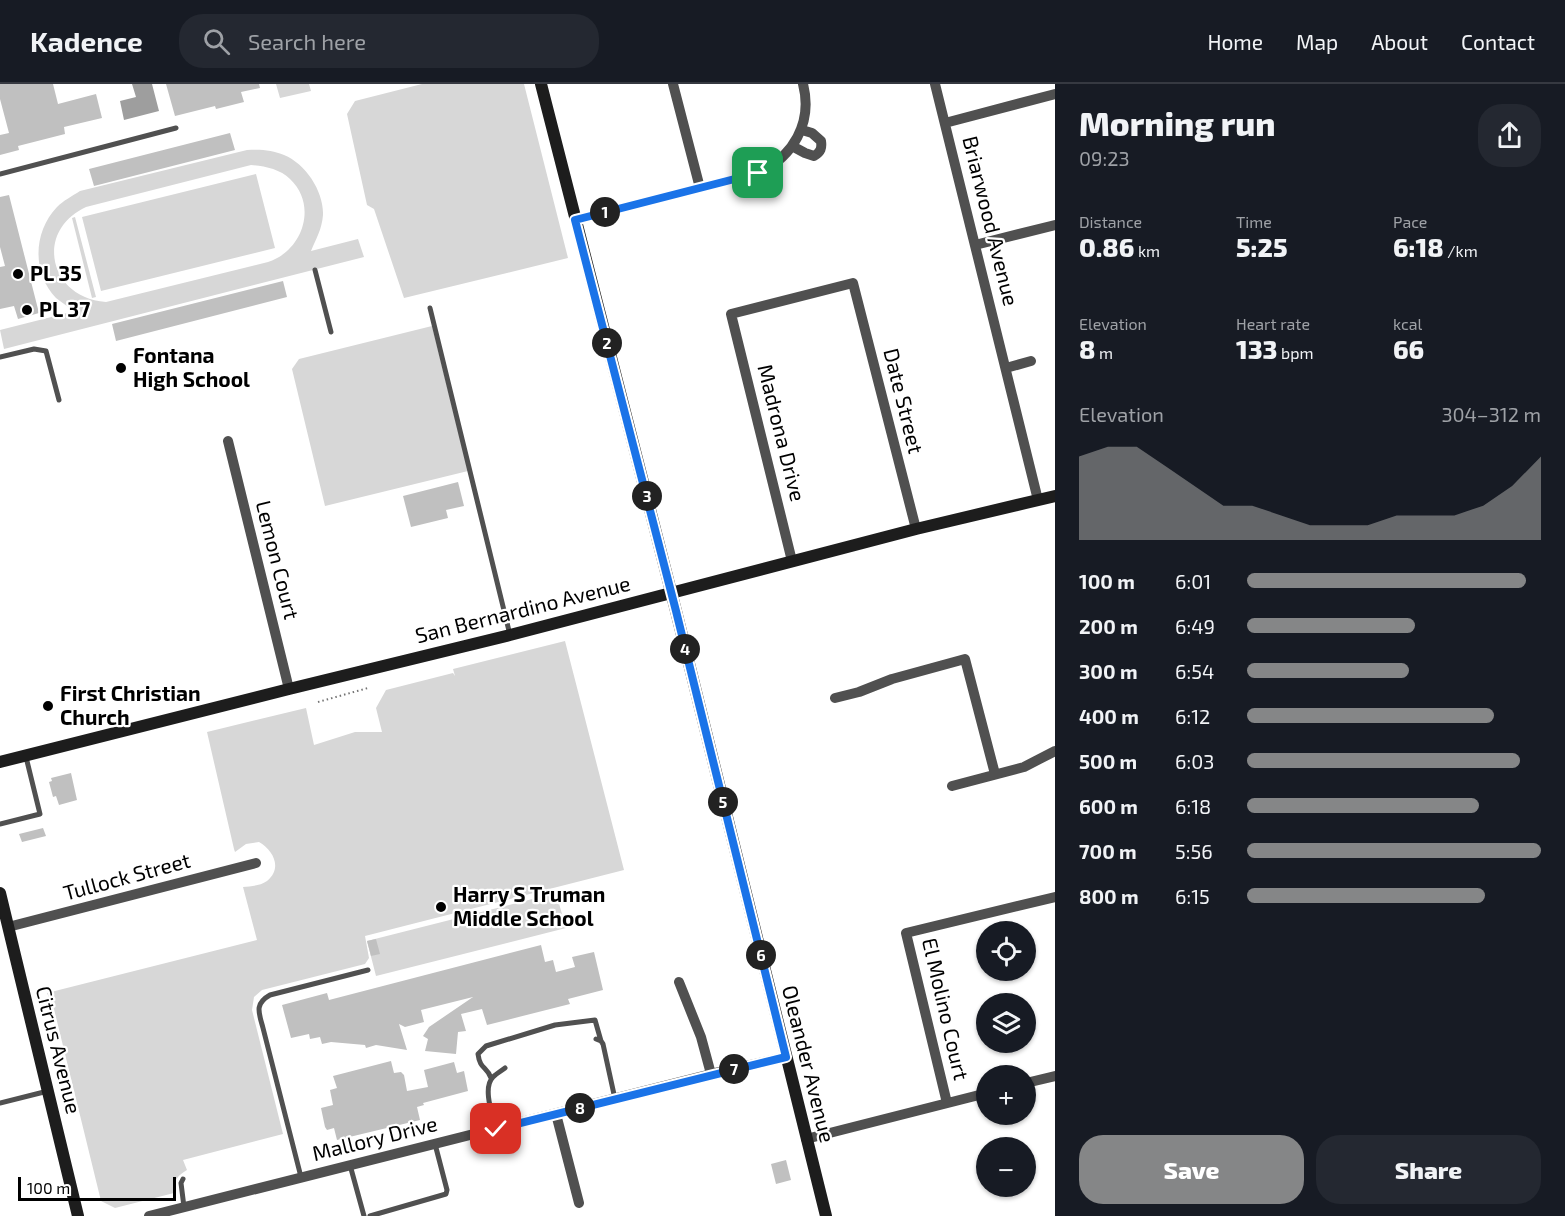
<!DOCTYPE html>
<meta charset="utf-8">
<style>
body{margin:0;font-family:"Exo 2",sans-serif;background:#242831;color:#f1f3f6;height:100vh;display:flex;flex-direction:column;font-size:22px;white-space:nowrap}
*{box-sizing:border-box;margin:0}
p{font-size:20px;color:#9ea1a6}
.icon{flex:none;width:33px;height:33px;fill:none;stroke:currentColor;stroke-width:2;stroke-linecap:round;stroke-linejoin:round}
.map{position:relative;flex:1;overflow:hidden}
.details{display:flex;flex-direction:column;background:#171b24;width:510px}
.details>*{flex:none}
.controls{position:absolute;left:976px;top:837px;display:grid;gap:12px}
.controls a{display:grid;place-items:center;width:60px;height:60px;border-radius:50%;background:#171b24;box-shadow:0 2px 4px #0004;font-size:30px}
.scale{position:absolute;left:18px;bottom:15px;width:158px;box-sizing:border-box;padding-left:6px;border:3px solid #000;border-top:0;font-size:16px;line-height:21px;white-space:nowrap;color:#000;-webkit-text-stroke:4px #fff;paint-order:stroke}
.pin{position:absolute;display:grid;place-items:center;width:51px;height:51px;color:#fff;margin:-26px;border-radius:12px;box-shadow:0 3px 9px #0006}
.km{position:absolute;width:30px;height:30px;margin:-15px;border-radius:50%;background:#222;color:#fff;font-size:16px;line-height:30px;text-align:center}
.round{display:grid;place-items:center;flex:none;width:63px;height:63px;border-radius:24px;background:#242831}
.head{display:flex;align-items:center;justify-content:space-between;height:102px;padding:0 24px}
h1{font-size:33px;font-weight:800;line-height:45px}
.metrics{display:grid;grid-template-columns:repeat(3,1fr);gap:9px;height:102px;padding:6px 24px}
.metrics div{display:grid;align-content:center}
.metrics b{font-size:26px;font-weight:800}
.metrics small{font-size:16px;font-weight:400}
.metrics p{font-size:16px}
.chart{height:168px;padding:12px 24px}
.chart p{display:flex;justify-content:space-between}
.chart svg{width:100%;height:108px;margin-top:6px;fill:#858687;opacity:.7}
.cta{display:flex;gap:12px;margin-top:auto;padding:12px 24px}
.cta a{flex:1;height:69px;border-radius:24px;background:#858687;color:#fff;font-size:24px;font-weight:800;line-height:69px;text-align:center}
.cta a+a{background:#242831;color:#f1f3f6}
ul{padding:0 24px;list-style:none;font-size:20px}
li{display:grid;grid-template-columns:96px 72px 1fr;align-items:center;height:45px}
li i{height:15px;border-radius:8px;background:#858687}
header{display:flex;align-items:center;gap:36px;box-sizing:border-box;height:84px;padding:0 30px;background:#171b24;border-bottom:2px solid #363941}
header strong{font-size:28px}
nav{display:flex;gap:33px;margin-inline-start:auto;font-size:21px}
.search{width:420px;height:54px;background:#242831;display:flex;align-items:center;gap:15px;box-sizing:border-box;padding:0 21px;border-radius:24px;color:#9ea1a6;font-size:22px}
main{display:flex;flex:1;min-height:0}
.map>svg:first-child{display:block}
.green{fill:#d7d7d7;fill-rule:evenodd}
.water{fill:#9e9e9e}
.building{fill:#c0c0c0}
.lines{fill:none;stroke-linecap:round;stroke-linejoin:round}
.path{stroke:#727272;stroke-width:2;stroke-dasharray:1.5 3;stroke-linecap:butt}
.lane{stroke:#505050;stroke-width:5}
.street{stroke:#505050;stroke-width:10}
.secondary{stroke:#1d1d1d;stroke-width:12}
.route-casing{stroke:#fff;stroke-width:12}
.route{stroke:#1a73e8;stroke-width:8}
.poi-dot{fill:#000;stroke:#fff;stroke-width:2}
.labels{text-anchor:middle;stroke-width:4.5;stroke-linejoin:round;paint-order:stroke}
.street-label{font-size:21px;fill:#000;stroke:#fff}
.poi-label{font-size:21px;font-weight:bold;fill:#000;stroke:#fff;text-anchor:start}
</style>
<header>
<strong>Kadence</strong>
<div class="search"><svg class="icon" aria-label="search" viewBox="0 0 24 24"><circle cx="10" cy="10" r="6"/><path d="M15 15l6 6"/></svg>Search here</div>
<nav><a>Home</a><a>Map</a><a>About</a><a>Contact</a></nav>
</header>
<main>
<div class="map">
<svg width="1055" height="1132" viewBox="0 0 1055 1132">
<rect width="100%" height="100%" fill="#fff"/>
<path class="green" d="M276 0H309L311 7 280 14Z
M422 0H524L568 174 404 214 374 125 367 121 347 30 355 17Z
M247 66C260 65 273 66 284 71 306 80 324 108 323 131 322 145 316 155 311 167L358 155 364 173 4 265 0 246 75 227C69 223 62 219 56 214 32 189 33 148 57 123 63 117 72 112 80 107ZM251 81C264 82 280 85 290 95 318 121 303 167 268 178L106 218C49 214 34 147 86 123Z
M256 90 275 164 101 207 82 133Z
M75 133 96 213 92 214 72 134Z
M432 242 468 387 325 422 292 285 299 275Z
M565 557 624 786 365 852 369 874 365 880 262 906 254 913 252 926 283 1050 183 1076 187 1086C177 1092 173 1097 174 1109L115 1124 101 1117 54 925 47 909 257 856 243 803C251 802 260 802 267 797 283 784 273 766 259 758L246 760 235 768 234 765 207 648 306 624 314 661 355 648H382L376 624 386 606 453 589 455 592 453 585Z
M556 809 566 844 376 892 367 857Z"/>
<path class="water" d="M132 0H152L159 27 124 36 120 17 136 13Z"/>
<path class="building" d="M0 0H53L58 20 96 10 102 34 64 43 65 50 18 62 19 66 0 71V51L9 49 0 15Z
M166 0H259L260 4 241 8 244 18 216 25 215 22 175 32Z
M230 49 235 66 94 102 89 85Z
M9 111 39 229 18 235 14 222 0 225V183L5 182 0 163V113Z
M283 197 287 213 116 257 112 240Z
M458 398 464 422 446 426 448 434 411 443 403 412Z
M71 689 77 716 59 721 56 712 53 713 49 698 52 697 51 694Z
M43 744 46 752 22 758 19 750Z
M376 855 380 870 371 872 367 857Z
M541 861 545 878 553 876 556 888 575 883 572 873 594 868 603 906 568 915 570 920 487 941 482 925 461 930 466 947 458 948 456 970 425 967 428 955 423 952 429 943 473 913 421 926 424 938 405 943 399 940 407 966 376 961 366 964 365 961 331 958 322 960 320 953 310 955 309 950 291 954 282 921 327 909 329 916Z
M391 977 394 989 401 988 404 991 407 1007 428 1003 424 986 454 978 457 989 464 987 468 1007 423 1019 424 1021 417 1023 420 1036 337 1056 334 1044 327 1046 325 1043 321 1024 333 1021 330 1006 337 1004 333 992Z
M786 1076 791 1096 776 1100 771 1080Z"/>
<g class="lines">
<path class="path" d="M318 618 368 604"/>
<path class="lane" d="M0 90 176 44
M315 186 331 248
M430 224 510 551
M0 273 34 265 46 267 59 316
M0 740 40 730 26 673
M596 955 601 957 603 960 615 1015
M491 994C487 982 480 986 478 970L486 962 555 941 595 936 601 957
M0 1019 48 1007
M496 1045C493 1032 482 1004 493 993 496 990 501 987 505 984
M350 1081 364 1132
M301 1093 263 944C259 929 254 920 270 911L368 886
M183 1095 181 1099 184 1123
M370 1132 446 1110 447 1106 435 1060"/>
<path class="street" d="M673 0 700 104
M935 0 1038 416
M945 39 1055 10
M792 62 805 69 814 72C821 68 822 64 821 57L812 49 802 46
M575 136 758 89C793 73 813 39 803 0
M975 161 1055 141
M1006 284 1031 277
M228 357 289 605
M792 477 731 230 853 199 916 445
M835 614 859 608 892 595 965 575 995 690
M952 702 1024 683 1055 667
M8 843 256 779
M679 898 701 953 711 990
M1026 999 1055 992
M947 1019 906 849 1055 813
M556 1030 579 1119
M806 1055 987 1009
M149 1132 711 990 786 973"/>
<path class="secondary" d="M541 0 676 527 826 1132
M0 678 289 605 510 551 916 445 1055 412
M0 809 78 1132"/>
</g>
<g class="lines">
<defs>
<path id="route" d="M496 1045 786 973 676 527 575 136 758 89"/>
</defs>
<use href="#route" class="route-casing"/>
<use href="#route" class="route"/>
</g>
<g class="poi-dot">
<circle cx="18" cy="190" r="6"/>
<circle cx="27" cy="226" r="6"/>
<circle cx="121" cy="284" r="6"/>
<circle cx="48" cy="622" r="6"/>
<circle cx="441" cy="823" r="6"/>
</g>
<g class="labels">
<g class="street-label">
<text transform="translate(990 137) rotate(76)" y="7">Briarwood Avenue</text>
<text transform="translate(903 317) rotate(76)" y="7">Date Street</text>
<text transform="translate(781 349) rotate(76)" y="7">Madrona Drive</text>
<text transform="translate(277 476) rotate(76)" y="7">Lemon Court</text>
<text transform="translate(523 526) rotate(-14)" y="7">San Bernardino Avenue</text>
<text transform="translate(127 793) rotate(-15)" y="7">Tullock Street</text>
<text transform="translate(945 925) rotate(77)" y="7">El Molino Court</text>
<text transform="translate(58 966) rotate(76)" y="7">Citrus Avenue</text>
<text transform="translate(808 980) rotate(76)" y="7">Oleander Avenue</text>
<text transform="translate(375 1055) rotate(-14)" y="7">Mallory Drive</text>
</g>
<g class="poi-label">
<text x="30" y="197">PL 35</text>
<text x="39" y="233">PL 37</text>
<text x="133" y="279">Fontana<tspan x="133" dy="24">High School</tspan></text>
<text x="60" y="617">First Christian<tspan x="60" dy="24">Church</tspan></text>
<text x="453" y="818">Harry S Truman<tspan x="453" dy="24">Middle School</tspan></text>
</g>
</g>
</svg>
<div class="controls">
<a><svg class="icon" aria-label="locate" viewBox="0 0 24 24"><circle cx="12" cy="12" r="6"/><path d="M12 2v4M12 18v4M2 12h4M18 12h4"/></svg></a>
<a><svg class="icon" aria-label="layers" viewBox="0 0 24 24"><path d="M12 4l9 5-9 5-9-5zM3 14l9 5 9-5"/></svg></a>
<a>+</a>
<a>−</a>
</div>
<div class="scale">100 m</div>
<div class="pin" style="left:758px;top:89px;background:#1e9e55"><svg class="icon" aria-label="arrive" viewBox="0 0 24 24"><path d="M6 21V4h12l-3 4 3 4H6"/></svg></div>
<div class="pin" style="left:496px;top:1045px;background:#d93025"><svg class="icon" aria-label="check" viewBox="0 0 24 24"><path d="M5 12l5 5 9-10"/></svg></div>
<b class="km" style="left:605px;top:128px">1</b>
<b class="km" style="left:607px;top:259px">2</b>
<b class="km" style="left:647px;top:412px">3</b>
<b class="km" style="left:685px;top:565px">4</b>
<b class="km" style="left:723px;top:718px">5</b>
<b class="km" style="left:761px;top:871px">6</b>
<b class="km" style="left:734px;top:985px">7</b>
<b class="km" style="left:580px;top:1024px">8</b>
</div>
<section class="details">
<div class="head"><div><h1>Morning run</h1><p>09:23</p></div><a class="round"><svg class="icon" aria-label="share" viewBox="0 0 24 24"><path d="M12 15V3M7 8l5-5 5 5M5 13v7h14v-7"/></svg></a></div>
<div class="metrics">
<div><p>Distance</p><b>0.86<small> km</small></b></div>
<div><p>Time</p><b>5:25</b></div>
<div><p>Pace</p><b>6:18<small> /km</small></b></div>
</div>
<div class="metrics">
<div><p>Elevation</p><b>8<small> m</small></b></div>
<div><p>Heart rate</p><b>133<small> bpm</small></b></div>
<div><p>kcal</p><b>66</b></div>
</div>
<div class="chart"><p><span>Elevation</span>304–312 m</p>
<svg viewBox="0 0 160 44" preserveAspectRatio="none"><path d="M0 44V10L10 6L20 6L30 14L40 22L50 30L60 30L70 34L80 38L90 38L100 38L110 34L120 34L130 34L140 30L150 22L160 10V44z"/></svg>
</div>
<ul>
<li><b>100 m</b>6:01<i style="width:95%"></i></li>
<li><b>200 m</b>6:49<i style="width:57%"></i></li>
<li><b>300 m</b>6:54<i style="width:55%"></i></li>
<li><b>400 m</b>6:12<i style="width:84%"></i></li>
<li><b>500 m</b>6:03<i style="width:93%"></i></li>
<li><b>600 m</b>6:18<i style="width:79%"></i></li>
<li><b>700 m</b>5:56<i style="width:100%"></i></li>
<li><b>800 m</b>6:15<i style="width:81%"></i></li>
</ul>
<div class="cta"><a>Save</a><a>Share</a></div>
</section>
</main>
